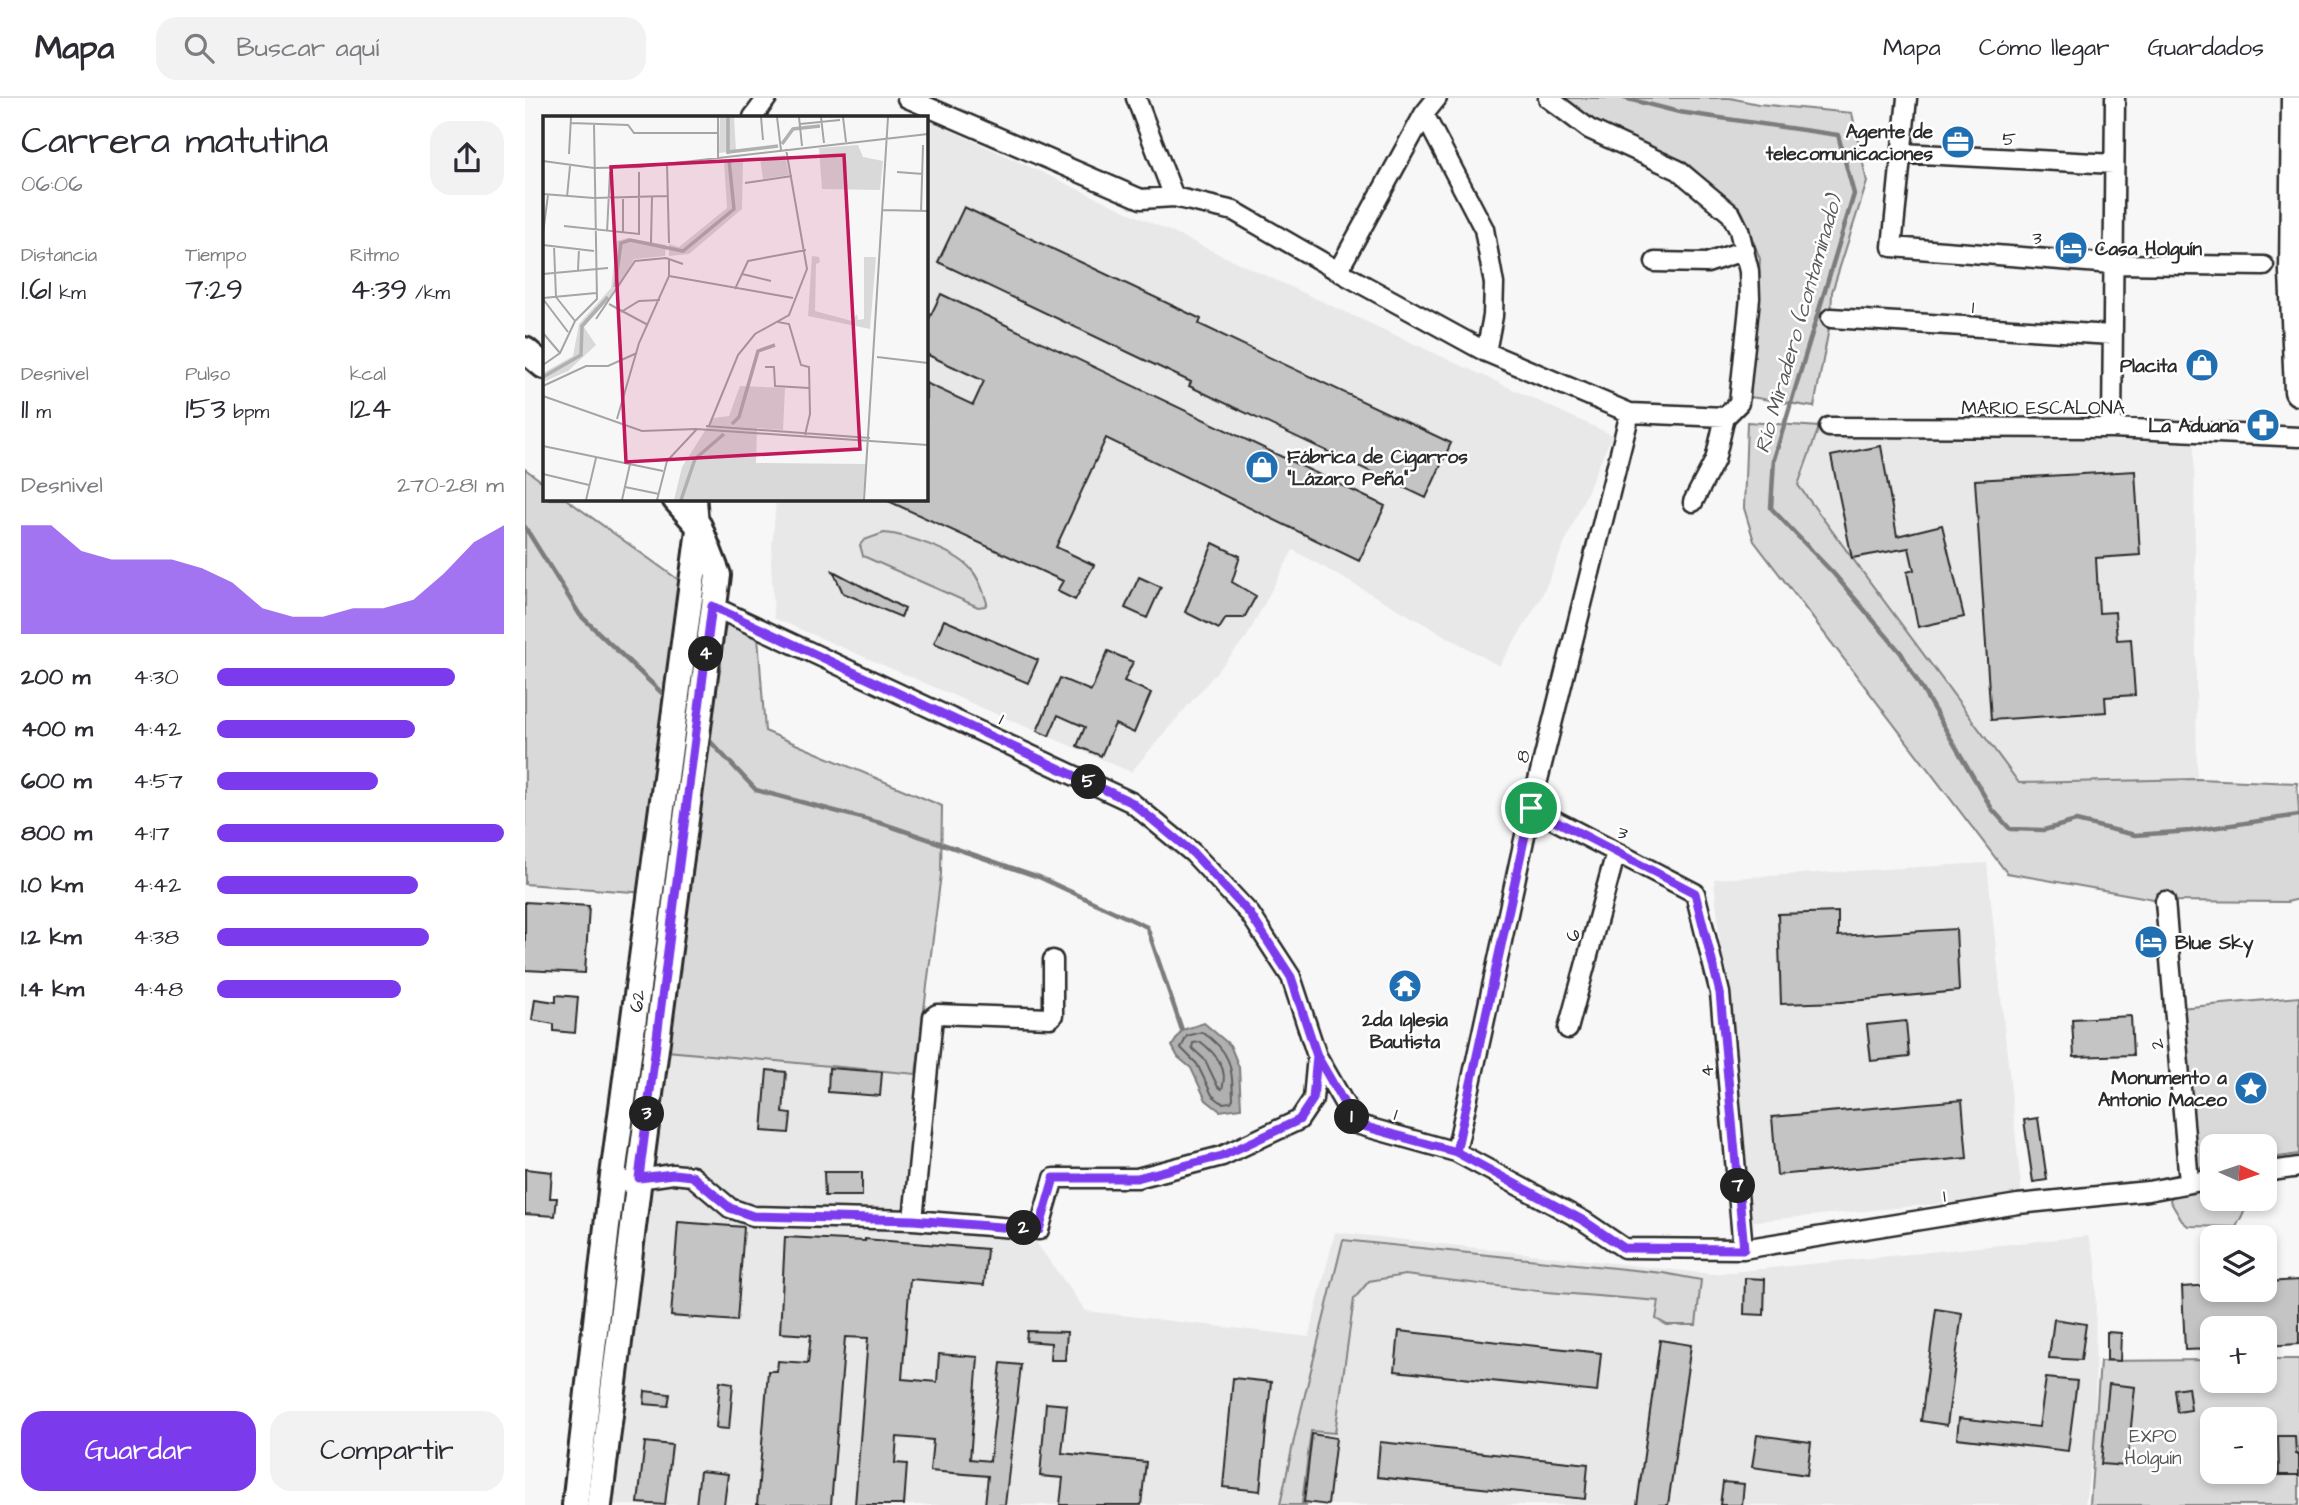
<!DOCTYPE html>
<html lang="es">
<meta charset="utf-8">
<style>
body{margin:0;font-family:"Architects Daughter",sans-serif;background:#f2f2f3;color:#2b2b33;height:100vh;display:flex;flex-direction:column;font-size:26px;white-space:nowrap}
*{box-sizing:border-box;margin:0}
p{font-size:23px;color:#7c7c81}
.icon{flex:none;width:38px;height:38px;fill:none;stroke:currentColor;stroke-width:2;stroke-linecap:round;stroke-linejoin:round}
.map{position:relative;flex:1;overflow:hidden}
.panel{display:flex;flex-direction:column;background:#fff;width:525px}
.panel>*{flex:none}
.needle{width:46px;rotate:93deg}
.controls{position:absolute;left:1675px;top:1036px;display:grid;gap:14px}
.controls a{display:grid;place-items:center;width:77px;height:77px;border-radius:14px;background:#fff;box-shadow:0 4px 10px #0003;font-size:35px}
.pin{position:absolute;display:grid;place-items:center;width:60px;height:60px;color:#fff;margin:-30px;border:4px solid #fff;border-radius:50%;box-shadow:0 2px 7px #0007}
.km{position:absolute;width:35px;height:35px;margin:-18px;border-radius:50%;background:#222;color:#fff;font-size:19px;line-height:35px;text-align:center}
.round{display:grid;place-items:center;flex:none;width:74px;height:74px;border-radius:21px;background:#f2f2f3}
.summary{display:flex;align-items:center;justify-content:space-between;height:119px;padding:0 21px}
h1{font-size:38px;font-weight:600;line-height:52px}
.stats{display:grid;grid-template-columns:repeat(3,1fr);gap:10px;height:119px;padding:7px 21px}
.stats div{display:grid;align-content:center}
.stats b{font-size:30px;font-weight:600}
.stats small{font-size:19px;font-weight:400}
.stats p{font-size:19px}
.chart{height:196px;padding:14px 21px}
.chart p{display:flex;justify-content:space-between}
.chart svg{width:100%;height:126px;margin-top:7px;fill:#7c3aed;opacity:.7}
.action{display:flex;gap:14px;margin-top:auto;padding:14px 21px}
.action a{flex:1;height:80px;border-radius:21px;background:#7c3aed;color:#fff;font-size:28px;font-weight:600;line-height:80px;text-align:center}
.action a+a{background:#f2f2f3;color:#2b2b33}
ul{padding:0 21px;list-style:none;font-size:23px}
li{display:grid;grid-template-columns:112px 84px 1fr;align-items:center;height:52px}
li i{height:18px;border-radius:9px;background:#7c3aed}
header{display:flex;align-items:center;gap:42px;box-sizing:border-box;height:98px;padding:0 35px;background:#fff;border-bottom:2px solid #e1e1e2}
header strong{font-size:33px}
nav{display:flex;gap:38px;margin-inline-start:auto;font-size:24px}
.search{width:490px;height:63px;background:#f2f2f3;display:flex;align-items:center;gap:18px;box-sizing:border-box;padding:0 24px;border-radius:21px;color:#7c7c81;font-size:26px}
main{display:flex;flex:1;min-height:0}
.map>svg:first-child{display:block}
.built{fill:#e8e8e8}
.green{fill:#d9d9d9;stroke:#828282;stroke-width:2;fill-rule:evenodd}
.water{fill:#b0b0b0;stroke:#7b7b7b;stroke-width:2}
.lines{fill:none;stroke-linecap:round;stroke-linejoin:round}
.shore{stroke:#606060;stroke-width:2}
.stream{stroke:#7b7b7b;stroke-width:4.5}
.building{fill:#c4c4c4;stroke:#2b2b2b;stroke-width:2}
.street-casing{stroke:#2b2b2b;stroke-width:23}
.secondary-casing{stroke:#2b2b2b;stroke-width:30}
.primary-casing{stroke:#2b2b2b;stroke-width:33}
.street{stroke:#fff;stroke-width:18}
.secondary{stroke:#fff;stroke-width:24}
.primary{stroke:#fff;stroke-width:28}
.route-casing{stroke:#fff;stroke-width:14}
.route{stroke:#7c3aed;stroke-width:9}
.labels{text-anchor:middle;stroke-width:5;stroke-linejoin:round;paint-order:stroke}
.poi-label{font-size:19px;font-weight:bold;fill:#2b2b2b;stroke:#fff;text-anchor:end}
.street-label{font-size:19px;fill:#2b2b2b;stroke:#fff}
.park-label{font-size:19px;fill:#565656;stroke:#fff}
.water-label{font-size:21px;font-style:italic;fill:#5a5a5a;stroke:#fff}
.inset-river{fill:none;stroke:#b0b0b0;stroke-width:3.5}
.inset-road{fill:none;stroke:#a5a5a5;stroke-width:2}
.view{fill:#c2185b;fill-opacity:0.15;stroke:#c2185b;stroke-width:3.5}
.inset-edge{fill:none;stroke:#2b2b2b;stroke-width:3.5}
</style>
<header>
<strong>Mapa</strong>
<div class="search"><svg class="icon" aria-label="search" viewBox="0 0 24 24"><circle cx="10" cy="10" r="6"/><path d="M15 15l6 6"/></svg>Buscar aquí</div>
<nav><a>Mapa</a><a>Cómo llegar</a><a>Guardados</a></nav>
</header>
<main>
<section class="panel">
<div class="summary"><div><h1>Carrera matutina</h1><p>06:06</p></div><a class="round"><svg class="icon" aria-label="share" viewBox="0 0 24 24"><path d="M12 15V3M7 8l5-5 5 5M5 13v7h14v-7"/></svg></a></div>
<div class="stats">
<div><p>Distancia</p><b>1.61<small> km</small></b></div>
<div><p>Tiempo</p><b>7:29</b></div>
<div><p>Ritmo</p><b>4:39<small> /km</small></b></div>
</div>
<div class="stats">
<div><p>Desnivel</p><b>11<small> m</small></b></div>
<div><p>Pulso</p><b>153<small> bpm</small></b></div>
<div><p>kcal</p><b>124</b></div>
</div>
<div class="chart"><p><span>Desnivel</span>270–281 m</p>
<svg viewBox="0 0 160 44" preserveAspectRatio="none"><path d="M0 44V6L10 6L20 15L30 18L40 18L50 18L60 21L70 26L80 35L90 38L100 38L110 35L120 35L130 32L140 23L150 12L160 6V44z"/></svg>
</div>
<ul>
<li><b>200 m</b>4:30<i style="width:83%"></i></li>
<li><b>400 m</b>4:42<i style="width:69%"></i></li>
<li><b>600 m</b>4:57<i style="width:56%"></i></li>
<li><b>800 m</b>4:17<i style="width:100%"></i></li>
<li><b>1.0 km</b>4:42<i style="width:70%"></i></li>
<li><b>1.2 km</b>4:38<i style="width:74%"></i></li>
<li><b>1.4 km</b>4:48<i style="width:64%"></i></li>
</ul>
<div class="action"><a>Guardar</a><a>Compartir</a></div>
</section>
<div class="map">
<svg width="1774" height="1407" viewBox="0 0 1774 1407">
<rect width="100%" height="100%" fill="#f7f7f7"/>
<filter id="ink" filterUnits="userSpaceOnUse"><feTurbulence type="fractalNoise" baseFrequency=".0143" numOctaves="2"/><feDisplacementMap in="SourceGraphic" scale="14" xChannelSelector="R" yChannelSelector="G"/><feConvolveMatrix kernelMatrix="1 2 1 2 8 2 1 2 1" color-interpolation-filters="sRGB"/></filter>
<g filter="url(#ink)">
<path class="built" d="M401 21 1087 337 1015 502 974 568 768 452 721 540 606 674 249 520 246 463 251 401H401Z
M1294 329 1669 346 1672 681 1494 685 1273 387Z
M1462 765 1497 1098 1222 1124 1189 781Z
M142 953 391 976 377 1124 507 1139 561 1213 784 1239 810 1134 1186 1176 1563 1138 1571 1163 1570 1333 1560 1407H86L123 1094Z"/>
<path class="green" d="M1034 0H1205L1233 6 1327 15 1342 84 1307 194 1306 220 1289 309 1225 299 1235 161 1217 114 1164 67 1044 11Z
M1222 324 1294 329 1273 387 1494 685 1672 681 1772 685 1774 713V801L1762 804 1640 803 1482 775 1229 443 1219 410Z
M0 371 19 385V401H41L233 539 240 633 417 708 416 776 391 976 142 953 162 798 0 786Z
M359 435C383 437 429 453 445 470 454 480 458 492 462 505L460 508 453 509 338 458 335 447 339 442Z
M1774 899V1056L1740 1061V1048H1687V1068L1670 1071 1655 910Z
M1687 1087V1101H1726L1711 1129 1663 1128 1657 1123 1645 1103 1647 1097Z
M818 1142 1138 1175 1176 1182 1171 1227H1142L1131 1221 1134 1203 1022 1194 880 1177 844 1183 829 1201 810 1335 786 1333 777 1405 782 1407H755L770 1337Z
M1740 1261H1774V1407H1565L1575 1263 1687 1262V1283H1740ZM1687 1321H1740V1374H1687Z"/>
<path class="water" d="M679 925 705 947 714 969 716 1010 695 1013 681 1002 666 970 653 959 647 948 657 932Z"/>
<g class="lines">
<path class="shore" d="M677 934C706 953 707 968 708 1001L706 1004 697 1005 687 997 672 966 656 950 662 938Z
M676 944C691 956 704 971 697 991L693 989 680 962 667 950 668 945Z"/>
<path class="stream" d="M1099 0 1154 14 1313 37 1329 96 1249 361 1246 410 1309 476 1376 555 1467 711 1485 731 1519 732 1551 723 1610 737 1666 733 1774 717
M0 429 55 517 138 596
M182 640 231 692 359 726 514 779 622 829 657 932"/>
</g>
<path class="building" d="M439 109 676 221 674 226 926 345 901 400 664 288 666 284 413 164Z
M416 196 860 408 834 463 581 340 531 449 569 467 550 502 532 493 538 483 359 401H401V285L448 307 459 283 401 256V227Z
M1356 348 1372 438 1417 427 1439 519 1393 529 1382 474 1389 472 1384 450 1327 460 1306 358Z
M1610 373 1615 457 1571 460 1574 515 1590 514 1592 542 1606 541 1610 597 1580 599 1581 614 1466 622 1450 382Z
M688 445 715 458 707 484 731 498 719 520H701L694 531 660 514Z
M308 473 380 511 376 519 318 495Z
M614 479 636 489 622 520 600 510Z
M419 522 513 562 503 585 409 545Z
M583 553 608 564 599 583 626 595 609 635 590 626 576 658 552 648 560 629 533 617 524 638 512 633 535 580 566 593Z
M0 804 64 808 60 875 0 872Z
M1313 814V838L1431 831 1434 893 1316 904 1256 906 1253 816Z
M31 897 53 899 50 935 29 933V926L7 922 10 901 31 904Z
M1606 918 1608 957 1549 959 1547 921Z
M1381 923 1384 959 1346 963 1342 927Z
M304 970 357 974 355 998 303 994Z
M242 972 261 974 258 1015 266 1016 264 1035 237 1033Z
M1437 1002 1442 1060 1252 1077 1247 1019Z
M1513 1020 1522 1082 1508 1084 1499 1022Z
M0 1071 27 1074 25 1100H32L30 1118 0 1116Z
M299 1074H337V1098H300Z
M153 1124 219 1129 212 1223 146 1218Z
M260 1139 340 1143V1141L462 1151 459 1187 385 1181 377 1281 412 1284 414 1256 453 1259 445 1361 465 1363 476 1265 496 1267 480 1407H460L463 1378 405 1373 408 1342 372 1339 370 1365 382 1366 379 1407H330L343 1240 320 1239 306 1407H232L243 1273H252L253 1263 283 1265 286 1237 255 1235Z
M1220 1180 1240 1181 1239 1217 1219 1216Z
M1774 1182V1246L1740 1248V1230H1687V1251L1660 1252 1657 1189 1687 1187V1192H1740V1184Z
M1411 1211 1437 1215 1422 1327 1396 1323Z
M1529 1221 1561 1226 1556 1262 1524 1260Z
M502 1233 542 1234 540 1262H525L526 1245 501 1243Z
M874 1233 1076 1255 1072 1294 870 1273Z
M1582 1234 1596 1235 1595 1263 1582 1262Z
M1135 1242 1166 1247 1143 1407H1112Z
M708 1280 746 1284 735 1393 698 1389Z
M1521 1280 1552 1283 1543 1353 1432 1340 1434 1320 1514 1329Z
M195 1283 208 1285 204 1331 191 1330Z
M1584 1286 1610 1289 1602 1368 1576 1366Z
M1663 1289 1666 1312 1652 1314 1649 1291Z
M120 1293 145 1296 143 1308 119 1306Z
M521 1305 542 1307 537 1355 621 1364 616 1407H535L538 1380 515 1378Z
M787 1336 811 1340 803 1407 779 1404Z
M1232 1337 1286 1344 1282 1377 1227 1369Z
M1753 1338H1770L1771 1356H1774V1377H1754Z
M120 1344 147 1347 140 1407 113 1405Z
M855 1344 1063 1366 1060 1401 852 1379Z
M175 1373 203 1376 199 1407H171Z
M1198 1384 1219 1386 1217 1407H1195Z"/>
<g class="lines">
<defs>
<path id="street" d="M382 0 616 101 649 99 709 113 813 173 961 254 1105 315 1200 319
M611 0 649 99
M1023 0 1064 31 1153 72 1206 116 1214 132 1224 173 1225 200 1214 305 1200 319 1190 362 1168 404
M1382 0 1367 149 1588 166 1739 168
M899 16 959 131 969 186 968 218 961 254
M228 19 242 0
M1377 55 1589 66
M1130 164 1182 165 1220 152
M813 173 899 16 912 0
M1306 220 1587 237
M1304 329 1587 330 1774 339
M1587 330 1590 0
M172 401 174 428
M187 508 606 704 668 755 725 816 766 879 792 958 831 1026 931 1054 1059 1123 1099 1150 1218 1151 1493 1106 1623 1093 1687 1081
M1006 710 1170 795 1195 895 1218 1151
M1640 803 1664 1084
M1043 931 1091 754
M931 1054 1006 710 1105 315
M1740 1074 1774 1069
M87 1085 148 1076 167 1078 205 1110 228 1118 388 1122 514 1132 529 1080H612L697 1058 774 1022 788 1001 792 958
M388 1122 408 919 412 916 525 920 528 917V862"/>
<g id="secondary">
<path d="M0 252 19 268"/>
<path id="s1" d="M50 1407 87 1085 174 432"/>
<path d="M74 1407 114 1080 193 477 174 428 150 401"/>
</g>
<path id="primary" d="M1771 0 1769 174 1774 293"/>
</defs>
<use href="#street" class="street-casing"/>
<use href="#secondary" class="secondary-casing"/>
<use href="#primary" class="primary-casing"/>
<use href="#street" class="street"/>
<use href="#secondary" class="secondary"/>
<use href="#primary" class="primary"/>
</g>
</g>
<g class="lines" filter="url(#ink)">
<defs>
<path id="route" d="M1006 710 931 1054 831 1026 792 958 788 1001 774 1022 697 1058 612 1080H529L514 1132 388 1122 228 1118 205 1110 167 1078 148 1076 114 1080 187 508 606 704 668 755 725 816 766 879 792 958 831 1026 931 1054 1059 1123 1099 1150 1219 1151 1195 895 1170 795 1006 710"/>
</defs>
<use href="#route" class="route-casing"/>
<use href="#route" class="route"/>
</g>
<defs>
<symbol id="office-disc" viewBox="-11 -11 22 22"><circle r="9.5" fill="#1f6fb2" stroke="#fff"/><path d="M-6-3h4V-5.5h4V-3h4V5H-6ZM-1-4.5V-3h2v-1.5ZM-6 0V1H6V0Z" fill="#fff"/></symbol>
<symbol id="hotel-disc" viewBox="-11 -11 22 22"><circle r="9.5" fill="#1f6fb2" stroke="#fff"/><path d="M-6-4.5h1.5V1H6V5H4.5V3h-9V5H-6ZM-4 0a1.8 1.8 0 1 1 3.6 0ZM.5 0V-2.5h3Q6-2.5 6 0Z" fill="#fff"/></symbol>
<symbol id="shop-disc" viewBox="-11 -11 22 22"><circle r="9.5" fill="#1f6fb2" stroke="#fff"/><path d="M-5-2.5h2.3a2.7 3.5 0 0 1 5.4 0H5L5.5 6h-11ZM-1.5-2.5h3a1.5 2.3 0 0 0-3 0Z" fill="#fff"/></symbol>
<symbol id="pharmacy-disc" viewBox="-11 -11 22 22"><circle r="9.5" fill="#1f6fb2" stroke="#fff"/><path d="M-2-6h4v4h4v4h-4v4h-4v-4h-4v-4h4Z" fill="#fff"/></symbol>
<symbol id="temple-disc" viewBox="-11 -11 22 22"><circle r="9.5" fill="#1f6fb2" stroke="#fff"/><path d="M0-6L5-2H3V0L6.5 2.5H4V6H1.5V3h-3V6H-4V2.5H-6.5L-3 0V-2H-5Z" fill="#fff"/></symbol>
<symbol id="sight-disc" viewBox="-11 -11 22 22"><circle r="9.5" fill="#1f6fb2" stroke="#fff"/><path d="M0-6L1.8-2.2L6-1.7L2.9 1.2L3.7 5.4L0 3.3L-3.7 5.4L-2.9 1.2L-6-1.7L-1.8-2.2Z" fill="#fff"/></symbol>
</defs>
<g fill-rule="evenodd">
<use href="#office-disc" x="1414" y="25" width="38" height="38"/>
<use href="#hotel-disc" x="1527" y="131" width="38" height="38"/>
<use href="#shop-disc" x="1658" y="248" width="38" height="38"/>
<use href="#pharmacy-disc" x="1719" y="308" width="38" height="38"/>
<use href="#shop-disc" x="718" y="350" width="38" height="38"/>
<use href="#hotel-disc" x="1607" y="825" width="38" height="38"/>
<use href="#temple-disc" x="861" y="869" width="38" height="38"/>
<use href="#sight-disc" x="1707" y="971" width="38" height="38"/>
</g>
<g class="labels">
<g class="poi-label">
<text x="1408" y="40">Agente de<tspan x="1408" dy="22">telecomunicaciones</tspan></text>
<text x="1570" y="157" text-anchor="start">Casa Holguín</text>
<text x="1652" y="274">Placita</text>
<text x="1714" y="334">La Aduana</text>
<text x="762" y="365" text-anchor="start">Fábrica de Cigarros<tspan x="762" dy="22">"Lázaro Peña"</tspan></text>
<text x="1650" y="851" text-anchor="start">Blue Sky</text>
<text x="880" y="928" text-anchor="middle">2da Iglesia<tspan x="880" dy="22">Bautista</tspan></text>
<text x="1702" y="986">Monumento a<tspan x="1702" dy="22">Antonio Maceo</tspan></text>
</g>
<g class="street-label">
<text transform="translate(1484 40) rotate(3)" y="7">5</text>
<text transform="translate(1512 139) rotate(4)" y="7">3</text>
<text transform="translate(1448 208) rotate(3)" y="7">1</text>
<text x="1518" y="316">MARIO ESCALONA</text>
<text transform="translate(477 620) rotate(25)" y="7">1</text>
<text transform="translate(997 658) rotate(-76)" y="7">8</text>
<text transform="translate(1098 734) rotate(27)" y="7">3</text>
<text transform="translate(1047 837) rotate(-75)" y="7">6</text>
<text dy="7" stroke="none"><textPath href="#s1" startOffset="508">62</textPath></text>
<text transform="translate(1631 946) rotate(-95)" y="7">2</text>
<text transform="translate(1181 973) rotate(-95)" y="7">4</text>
<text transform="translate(871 1015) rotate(16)" y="7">1</text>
<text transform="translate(1419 1097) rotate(-9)" y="7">1</text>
</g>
<g class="park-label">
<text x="1628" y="1344">EXPO<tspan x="1628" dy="22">Holguín</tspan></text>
</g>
<g class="water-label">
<text transform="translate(1273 226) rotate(-74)" y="7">Río Miradero (contaminado)</text>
</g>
</g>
<g transform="translate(18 18)">
<rect width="385" height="385" fill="#f7f7f7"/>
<path d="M177 1H191L193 35 176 37ZM315 29 320 41 340 45 337 74 279 73 276 32ZM242 39 246 59 220 63 217 42ZM200 43 199 93 146 138 126 140V128L136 131 184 92 181 46ZM85 122 123 129 122 140 91 143 76 172 41 211 53 229 25 255 0 266V257L30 240 36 208 68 172 74 125ZM269 140 276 141 277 146 273 148 272 195 309 205 314 198 315 204 321 203V141H333L327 213 265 200ZM197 270 242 272 240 314 214 312 213 347 323 348 320 384H131L139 351 170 302 186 300Z" fill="#d9d9d9"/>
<path class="inset-river" d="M239 28 250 13 277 10M185 36 235 30M185 38V1M72 171 78 127 87 124 140 135 191 93 186 44M0 261 38 239 39 210 65 181M189 308 196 301 215 235 232 229M138 384 152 343 181 318"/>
<path class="inset-road" d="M218 1 220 24M234 1 238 34M256 1 259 30M278 1 281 27M300 1 303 26M28 7 85 9 91 17H175M257 8 297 4M26 38 28 1M175 42V1M0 45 51 52 97 51 385 18M124 48 126 127M354 56 380 58M202 67 249 60M0 78 51 82 124 80M24 81 27 50M80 81V117M339 94 385 95M378 96 380 29M21 110 96 118V56M64 116 67 56M0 117 5 79M108 127 109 80M0 129 51 135M11 130 13 181 32 205M35 154 36 133M0 158 65 152M199 158 228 165M126 160 250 182M192 173 205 145 263 134M0 182 53 177M0 183 25 216M66 188 105 209M78 196 96 185 117 184M53 203 92 145 123 142 140 148M235 206 246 208 258 249 266 251 267 298 262 319M0 217 17 237M334 241 385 247M0 249 17 237 32 205 54 183 51 8M222 251H231L232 270 266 272M0 270 43 250H65L94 237M0 280 99 315 153 313 385 329M74 303 96 227 126 160V144M163 310 327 322M166 310 195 239 212 218 246 199 264 153 243 33M0 330 120 355M0 358 46 369M82 371 116 378M43 384 53 342M79 384 87 348M114 384 124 345 154 313M321 384 345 1"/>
<path class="view" d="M301 39 317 333 83 346 68 51Z"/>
<rect width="385" height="385" class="inset-edge"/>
</g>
</svg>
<div class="controls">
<a><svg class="needle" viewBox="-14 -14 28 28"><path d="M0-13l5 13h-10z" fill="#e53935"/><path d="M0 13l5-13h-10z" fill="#7c7c81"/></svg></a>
<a><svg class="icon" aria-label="layers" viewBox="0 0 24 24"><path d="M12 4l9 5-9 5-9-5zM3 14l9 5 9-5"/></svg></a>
<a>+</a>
<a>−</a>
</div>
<div class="pin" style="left:1006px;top:710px;background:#1e9e55"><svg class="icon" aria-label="arrive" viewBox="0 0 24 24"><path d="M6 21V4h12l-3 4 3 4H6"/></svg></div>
<b class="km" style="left:827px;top:1019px">1</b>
<b class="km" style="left:499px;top:1130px">2</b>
<b class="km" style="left:122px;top:1016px">3</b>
<b class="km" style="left:181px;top:556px">4</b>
<b class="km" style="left:564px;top:684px">5</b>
<b class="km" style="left:1213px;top:1088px">7</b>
</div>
</main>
